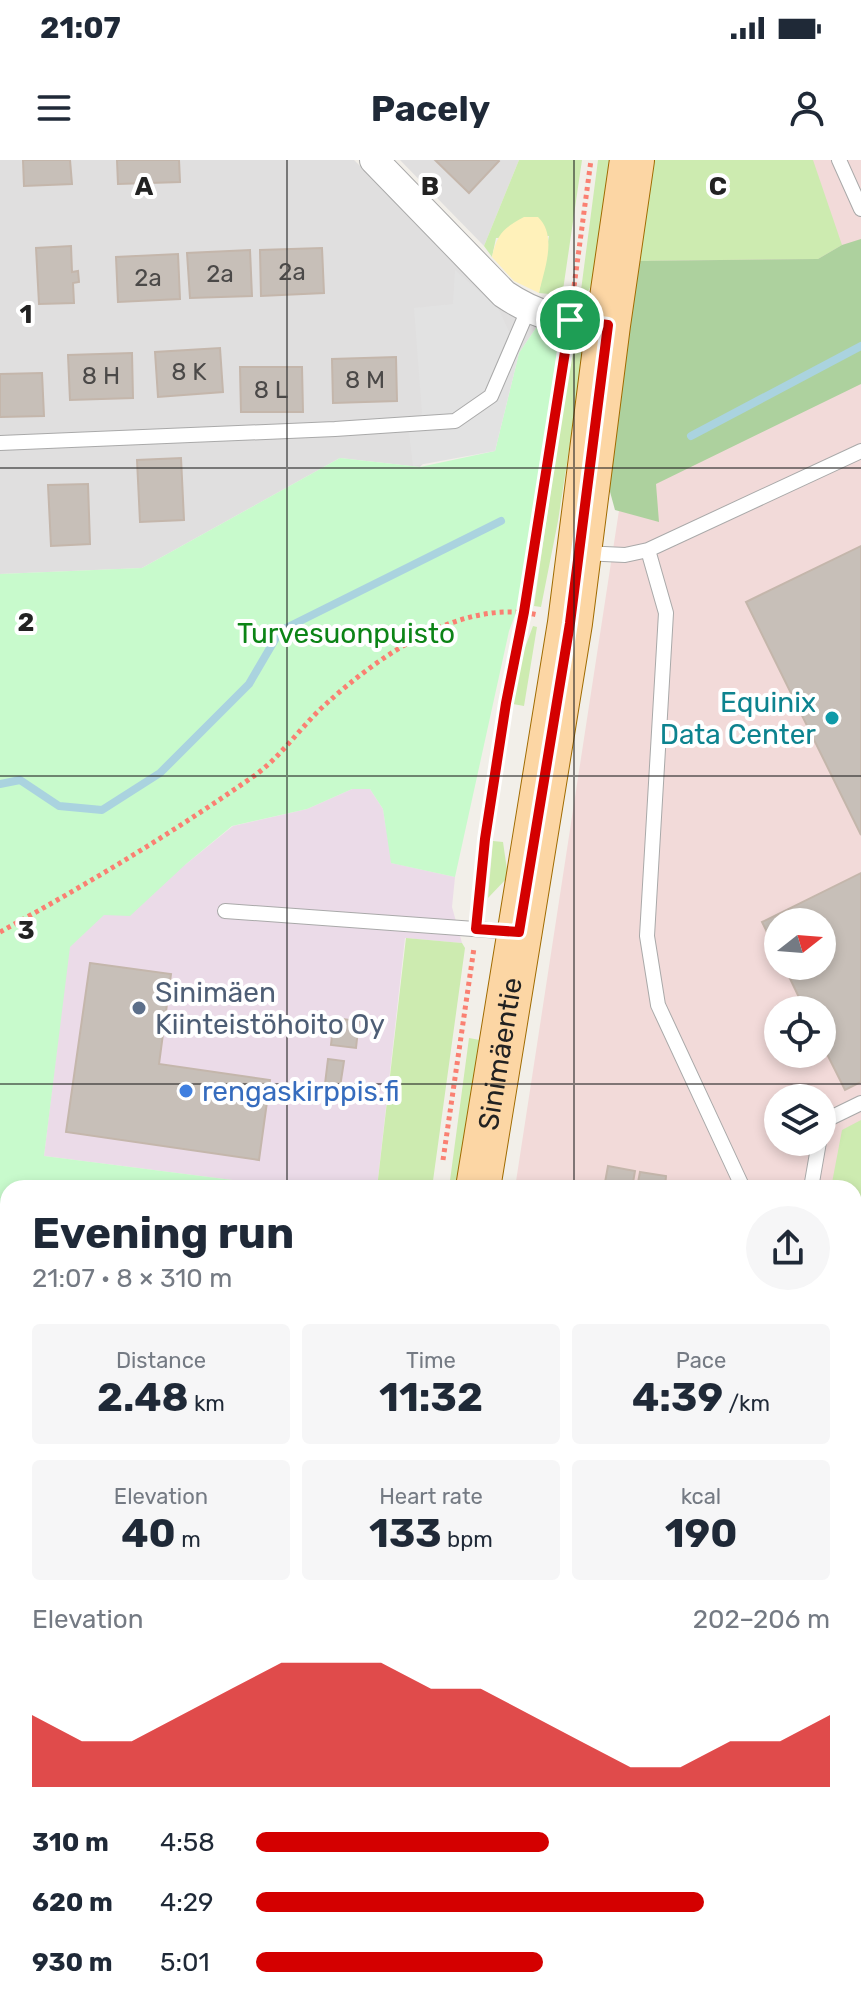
<!DOCTYPE html>
<meta charset="utf-8">
<style>
body{margin:0;font-family:Rubik,sans-serif;background:#f6f6f7;color:#1f2937;height:100vh;display:flex;flex-direction:column;font-size:30px;white-space:nowrap}
*{box-sizing:border-box;margin:0}
p{font-size:26px;color:#747a83}
.icon{flex:none;width:44px;height:44px;fill:none;stroke:currentColor;stroke-width:2;stroke-linecap:round;stroke-linejoin:round}
.map{position:relative;flex:1;overflow:hidden}
.sheet{position:absolute;left:0px;top:1020px;width:862px;height:828px;display:flex;flex-direction:column;background:#fff;border-radius:24px 24px 0 0;box-shadow:0 4px 12px #0003}
.sheet>*{flex:none}
.needle{width:52px;rotate:73deg}
.fabs{position:absolute;left:764px;top:748px;display:grid;gap:16px}
.fabs a{display:grid;place-items:center;width:72px;height:72px;border-radius:50%;background:#fff;box-shadow:0 4px 12px #0003;font-size:40px}
.pin{position:absolute;display:grid;place-items:center;width:68px;height:68px;color:#fff;margin:-34px;border:4px solid #fff;border-radius:50%;box-shadow:0 2px 8px #0007}
.round{display:grid;place-items:center;flex:none;width:84px;height:84px;border-radius:42px;background:#f6f6f7}
.overview{display:flex;align-items:center;justify-content:space-between;height:136px;padding:0 32px}
h1{font-size:44px;font-weight:700;line-height:60px}
.stats{display:grid;grid-template-columns:repeat(3,1fr);gap:12px;height:136px;padding:8px 32px}
.stats div{display:grid;align-content:center;border-radius:8px;background:#f6f6f7;text-align:center}
.stats b{font-size:40px;font-weight:700}
.stats small{font-size:22px;font-weight:400}
.stats p{font-size:22px}
.chart{height:224px;padding:16px 32px}
.chart p{display:flex;justify-content:space-between}
.chart svg{width:100%;height:144px;margin-top:8px;fill:#d40000;opacity:.7}
ul{padding:0 32px;list-style:none;font-size:26px}
li{display:grid;grid-template-columns:128px 96px 1fr;align-items:center;height:60px}
li i{height:20px;border-radius:10px;background:#d40000}
.status{display:flex;justify-content:space-between;align-items:center;height:56px;padding:0 40px;background:#fff;direction:ltr}
.status svg{height:22px;fill:currentColor}
header{display:flex;justify-content:space-between;align-items:center;height:104px;padding:0 32px;background:#fff;font-size:36px;font-weight:700}
.map>svg:first-child{display:block}
.residential{fill:#e0dfdf}
.commercial{fill:#f2dad9;fill-rule:evenodd}
.industrial{fill:#ebdbe8}
.grass{fill:#cdebb0}
.forest{fill:#add19e}
.sand{fill:#fff1ba}
.park{fill:#c8facc}
.parking{fill:#e2e2e2}
.lines{fill:none;stroke-linecap:round;stroke-linejoin:round}
.stream{stroke:#aad3df;stroke-width:8}
.building{fill:#c7bfb8;stroke:#c4b6ab;stroke-width:2}
.lane-casing{stroke:#a9a9a9;stroke-width:16}
.street-casing{stroke:#a9a9a9;stroke-width:30}
.primary-casing{stroke:#a06b00;stroke-width:46}
.path{stroke:#fa8072;stroke-width:5;stroke-dasharray:4 4;stroke-linecap:butt}
.lane{stroke:#fff;stroke-width:14}
.street{stroke:#fff;stroke-width:28}
.primary{stroke:#fcd6a4;stroke-width:44}
.route-casing{stroke:#fff;stroke-width:16}
.route{stroke:#d40000;stroke-width:10}
.grid{fill:none;stroke:#222;stroke-width:2;stroke-opacity:0.55}
.culture-dot{fill:#0f9aa8;stroke:#fff;stroke-width:3}
.service-dot{fill:#5c6f8a;stroke:#fff;stroke-width:3}
.shop-dot{fill:#3f7fe0;stroke:#fff;stroke-width:3}
.labels{text-anchor:middle;stroke-width:8;stroke-linejoin:round;paint-order:stroke}
.number-label{font-size:24px;fill:#4b4948}
.park-label{font-size:28px;fill:#0c8416;stroke:#fff}
.culture-label{font-size:28px;fill:#0d838f;stroke:#fff;text-anchor:end}
.service-label{font-size:28px;fill:#4e5e75;stroke:#fff;text-anchor:start}
.street-label{font-size:28px;fill:#222;stroke:#fff}
.shop-label{font-size:28px;fill:#366cbe;stroke:#fff;text-anchor:start}
.grid-label{font-size:26px;text-anchor:middle;font-weight:bold;fill:#222;stroke:#fff;stroke-width:8;stroke-linejoin:round;paint-order:stroke}
</style>
<div class="status"><b>21:07</b><svg viewBox="0 0 49 12"><path d="M0 12V9h3v3zM5 12V6h3v6zM10 12V3h3v9zM15 12V0h3v12zM26 1h20v11H26zM47 4h2v5h-2z"/></svg></div>
<header><svg class="icon" aria-label="menu" viewBox="0 0 24 24"><path d="M4 6h16M4 12h16M4 18h16"/></svg>Pacely<svg class="icon" aria-label="person" viewBox="0 0 24 24"><circle cx="12" cy="8" r="4"/><path d="M4 21q1-7 8-7t8 7"/></svg></header>
<div class="map">
<svg width="861" height="1848" viewBox="0 0 861 1848">
<rect width="100%" height="100%" fill="#f2efe9"/>
<path class="residential" d="M0 0H354L510 154 538 165 519 193 420 307 340 298 142 408 0 414Z
M400 0H519L484 86Z"/>
<path class="commercial" d="M661 0H861V1848H391L392 1840H854V1028H515L620 344ZM778 762H822V806H778ZM778 850H822V894H778ZM778 938H822V982H778Z"/>
<path class="industrial" d="M352 629H370L383 649 392 703 455 717 452 747 462 783 405 778 377 1028H295L44 996 69 787 104 754 186 704 233 666 307 649Z"/>
<path class="grass" d="M519 0H582L563 130 560 135 539 133 549 76 496 78 492 97 484 86Z
M598 0H609L595 115 589 130 580 138Z
M645 0H813L842 85 818 99 633 101Z
M573 176 580 185 583 199 558 361 541 447 534 446Z
M533 466 537 467 524 546 513 544 520 501Z
M493 681 503 682 508 717 488 738Z
M406 778 462 783 465 788 432 1028H377Z
M469 878 480 880 465 1028H449Z
M861 960V1090L854 1093V1028H831L842 970Z
M0 1271 8 1272V1840H27L25 1848H0Z"/>
<path class="forest" d="M861 79V224L656 324 659 362 615 350 604 310 633 101 818 99 842 85Z"/>
<path class="sand" d="M524 57H538C558 76 544 110 539 133L514 121 492 97C497 73 504 68 524 57Z"/>
<path class="park" d="M538 165 560 169 523 434 509 471 455 717 391 703 383 649 370 629H352L307 649 232 666 186 704 130 756 104 755 70 787 44 996 295 1028H8V1272L0 1271V414L142 408 340 298 420 307 495 291 519 193Z
M27 1840H320L319 1848H25Z"/>
<path class="parking" d="M455 110 498 148 519 193 495 291 413 306 409 272 422 253 414 148 453 144Z
M480 1840H629L628 1848H479Z"/>
<g class="lines">
<path class="stream" d="M691 276 861 186
M0 624 20 620 59 646 102 650 160 613 249 524 280 471 501 361
M44 1848 46 1840"/>
</g>
<path class="building" d="M23 0H70L72 24 24 26Z
M117 0H179L180 22 118 24Z
M435 0H498L499 1 469 33Z
M71 86 72 112 78 111 79 122 73 123 74 143 39 144 36 88Z
M322 88 324 133 261 136 260 90Z
M250 90 252 136 190 138 187 93Z
M178 94 180 139 118 142 116 97Z
M220 188 223 232 158 237 155 192Z
M132 193 133 238 70 240 68 195Z
M396 197 397 241 333 243 332 199Z
M240 207H302L303 252H241Z
M42 213 44 256 0 257V214Z
M181 298 184 360 140 362 137 300Z
M88 324 90 384 51 386 48 325Z
M861 386V675L746 442Z
M861 713V922L845 930 822 884V850H805L784 806H822V762H778V794L762 762Z
M90 803 171 814 159 904 270 920 259 1000 66 972Z
M334 858 359 861 356 888 331 885Z
M328 899 344 901 340 927 325 924Z
M608 1006 635 1011 632 1028H604Z
M640 1012 666 1016 665 1028H637Z
M854 1229H861V1445L854 1492Z
M854 1600 861 1601V1774L854 1823Z
M658 1840H820L819 1848H672L662 1846Z"/>
<g class="lines">
<defs>
<path id="lane" d="M839 0 861 49
M0 283 335 269 455 261 491 236 528 150
M648 390 666 453 647 776 658 845 743 1028
M583 393 625 395 648 390 861 291
M225 751 515 772
M822 962 861 943
M811 1028 819 982
M854 1120 861 1116
M854 1517 861 1518
M854 1589 861 1590
M508 1848 509 1840
M598 1848 599 1840"/>
<path id="street" d="M374 0 504 134C541 159 565 160 608 165"/>
<g id="primary">
<path id="s1" d="M478 1028 570 463 608 165 632 0"/>
<path d="M369 1848 370 1840"/>
</g>
</defs>
<use href="#lane" class="lane-casing"/>
<use href="#street" class="street-casing"/>
<use href="#primary" class="primary-casing"/>
<path class="path" d="M573 134 591 0
M478 750 485 679 506 543 524 452 566 187
M0 772C88 724 172 673 254 616 282 596 301 566 327 543 380 495 462 438 538 455
M443 1000 474 788
M0 1201 8 1205
M0 1474 8 1481
M0 1758 8 1751
M326 1848 327 1840"/>
<use href="#lane" class="lane"/>
<use href="#street" class="street"/>
<use href="#primary" class="primary"/>
</g>
<g class="lines">
<defs>
<path id="route" d="M570 160 608 165 570 463 519 772 476 769 485 679 506 543 524 452Z"/>
</defs>
<use href="#route" class="route-casing"/>
<use href="#route" class="route"/>
</g>
<path class="grid" d="M287 0V1028M574 0V1028M0 308H861M0 616H861M0 924H861M0 1232H8M854 1232H861M0 1540H8M854 1540H861M287 1840V1848M574 1840V1848"/>
<circle class="culture-dot" cx="832" cy="558" r="8"/>
<circle class="service-dot" cx="139" cy="848" r="8"/>
<circle class="shop-dot" cx="186" cy="931" r="8"/>
<g class="labels">
<g class="number-label">
<text x="292" y="120">2a</text>
<text x="220" y="122">2a</text>
<text x="148" y="126">2a</text>
<text x="189" y="220">8 K</text>
<text x="101" y="224">8 H</text>
<text x="365" y="228">8 M</text>
<text x="271" y="238">8 L</text>
</g>
<g class="park-label">
<text x="346" y="483">Turvesuonpuisto</text>
</g>
<g class="culture-label">
<text x="816" y="552">Equinix<tspan x="816" dy="32">Data Center</tspan></text>
</g>
<g class="service-label">
<text x="155" y="842">Sinimäen<tspan x="155" dy="32">Kiinteistöhoito Oy</tspan></text>
</g>
<g class="street-label">
<text dy="10" stroke="none"><textPath href="#s1" startOffset="136">Sinimäentie</textPath></text>
</g>
<g class="shop-label">
<text x="202" y="941">rengaskirppis.fi</text>
</g>
</g>
<g class="grid-label">
<text x="144" y="35">A</text>
<text x="430" y="35">B</text>
<text x="718" y="35">C</text>
<text x="26" y="163">1</text>
<text x="26" y="471">2</text>
<text x="26" y="779">3</text>
</g>
</svg>
<div class="fabs">
<a><svg class="needle" viewBox="-14 -14 28 28"><path d="M0-13l5 13h-10z" fill="#e53935"/><path d="M0 13l5-13h-10z" fill="#747a83"/></svg></a>
<a><svg class="icon" aria-label="locate" viewBox="0 0 24 24"><circle cx="12" cy="12" r="6"/><path d="M12 2v4M12 18v4M2 12h4M18 12h4"/></svg></a>
<a><svg class="icon" aria-label="layers" viewBox="0 0 24 24"><path d="M12 4l9 5-9 5-9-5zM3 14l9 5 9-5"/></svg></a>
</div>
<div class="pin" style="left:570px;top:160px;background:#1e9e55"><svg class="icon" aria-label="arrive" viewBox="0 0 24 24"><path d="M6 21V4h12l-3 4 3 4H6"/></svg></div>
<section class="sheet">
<div class="overview"><div><h1>Evening run</h1><p>21:07 · 8 × 310 m</p></div><a class="round"><svg class="icon" aria-label="share" viewBox="0 0 24 24"><path d="M12 15V3M7 8l5-5 5 5M5 13v7h14v-7"/></svg></a></div>
<div class="stats">
<div><p>Distance</p><b>2.48<small> km</small></b></div>
<div><p>Time</p><b>11:32</b></div>
<div><p>Pace</p><b>4:39<small> /km</small></b></div>
</div>
<div class="stats">
<div><p>Elevation</p><b>40<small> m</small></b></div>
<div><p>Heart rate</p><b>133<small> bpm</small></b></div>
<div><p>kcal</p><b>190</b></div>
</div>
<div class="chart"><p><span>Elevation</span>202–206 m</p>
<svg viewBox="0 0 160 44" preserveAspectRatio="none"><path d="M0 44V22L10 30L20 30L30 22L40 14L50 6L60 6L70 6L80 14L90 14L100 22L110 30L120 38L130 38L140 30L150 30L160 22V44z"/></svg>
</div>
<ul>
<li><b>310 m</b>4:58<i style="width:51%"></i></li>
<li><b>620 m</b>4:29<i style="width:78%"></i></li>
<li><b>930 m</b>5:01<i style="width:50%"></i></li>
</ul>
</section>
</div>
